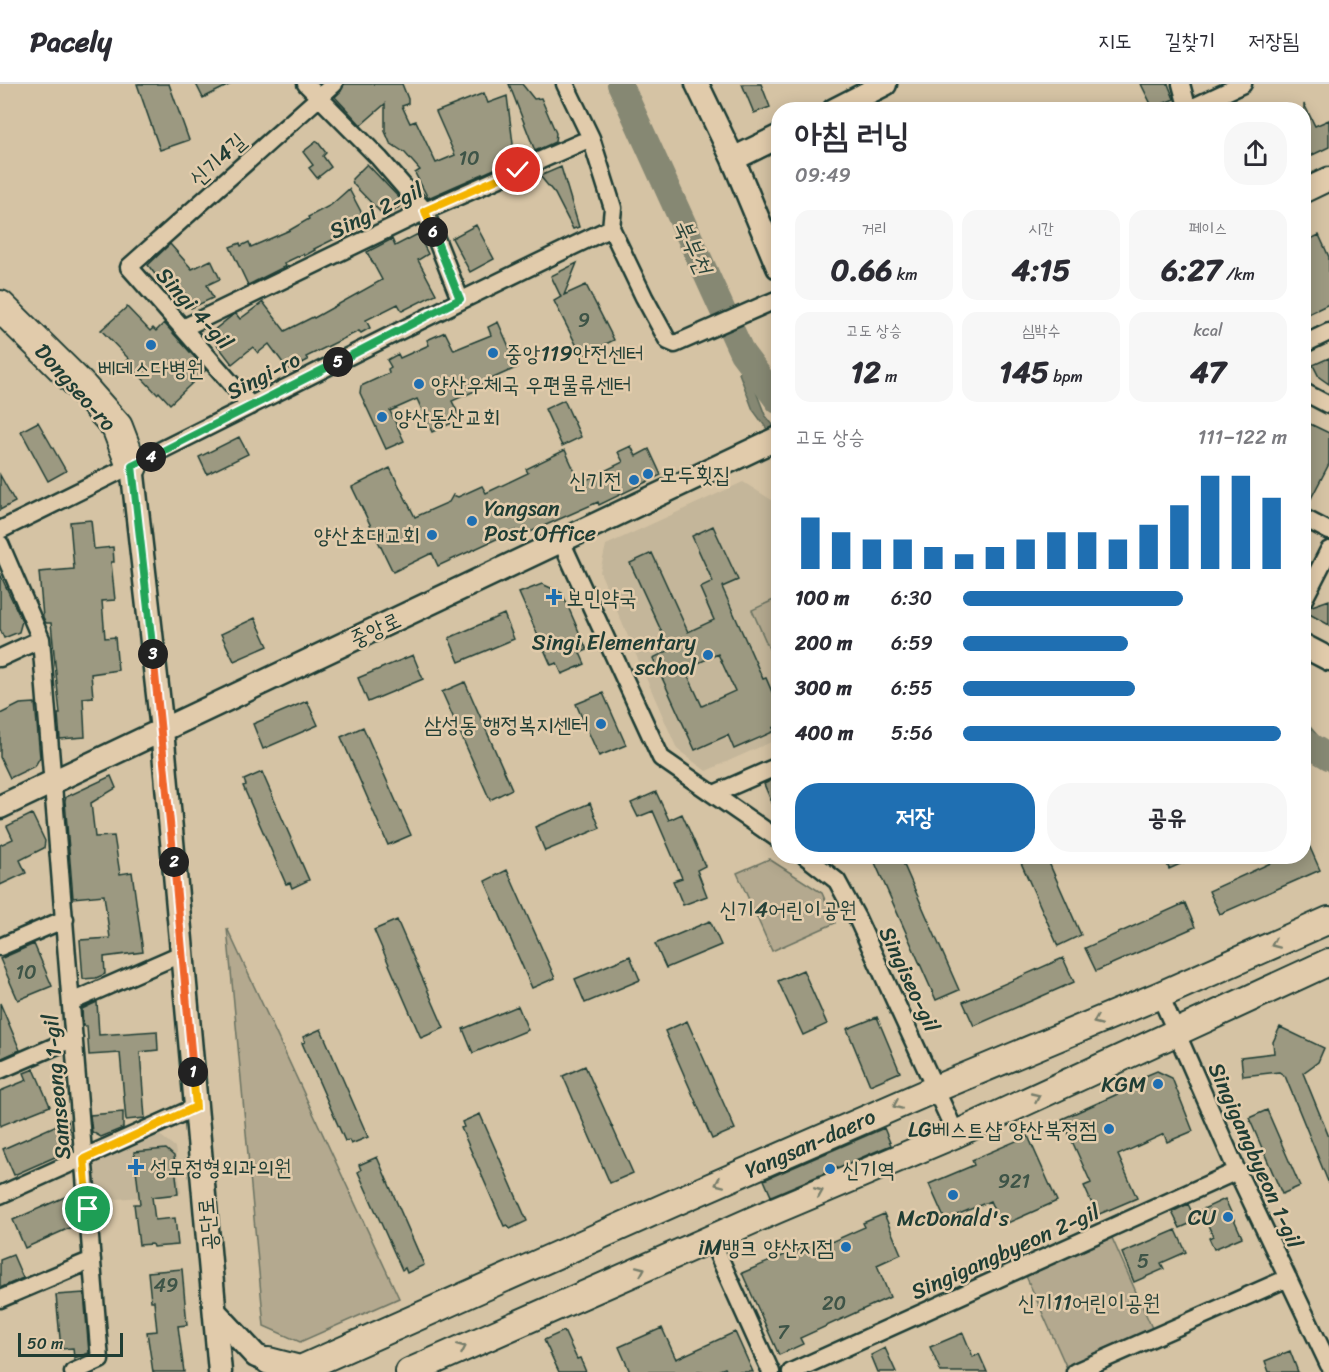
<!DOCTYPE html>
<html lang="ko">
<meta charset="utf-8">
<style>
body{margin:0;font-family:Sriracha,"Poor Story",sans-serif;background:#f7f7f7;color:#2b2b33;height:100vh;display:flex;flex-direction:column;font-size:22px;white-space:nowrap}
*{box-sizing:border-box;margin:0}
p{font-size:20px;color:#7c7c81}
.icon{flex:none;width:33px;height:33px;fill:none;stroke:currentColor;stroke-width:2;stroke-linecap:round;stroke-linejoin:round}
.map{position:relative;flex:1;overflow:hidden}
.sheet{position:absolute;left:771px;top:18px;width:540px;height:762px;display:flex;flex-direction:column;background:#fff;border-radius:24px;box-shadow:0 3px 15px #0003}
.sheet>*{flex:none}
.scale{position:absolute;left:18px;bottom:15px;width:105px;box-sizing:border-box;padding-left:6px;border:3px solid #1f3d34;border-top:0;font-size:16px;line-height:21px;white-space:nowrap;color:#1f3d34;-webkit-text-stroke:4px #e1cbab;paint-order:stroke}
.pin{position:absolute;display:grid;place-items:center;width:51px;height:51px;color:#fff;margin:-26px;border:3px solid #fff;border-radius:50%;box-shadow:0 2px 6px #0007}
.km{position:absolute;width:30px;height:30px;margin:-15px;border-radius:50%;background:#222;color:#fff;font-size:16px;line-height:30px;text-align:center}
.round{display:grid;place-items:center;flex:none;width:63px;height:63px;border-radius:24px;background:#f7f7f7}
.head{display:flex;align-items:center;justify-content:space-between;height:102px;padding:0 24px}
h1{font-size:33px;font-weight:700;line-height:45px}
.figures{display:grid;grid-template-columns:repeat(3,1fr);gap:9px;height:102px;padding:6px 24px}
.figures div{display:grid;align-content:center;border-radius:15px;background:#f7f7f7;text-align:center}
.figures b{font-size:30px;font-weight:700}
.figures small{font-size:16px;font-weight:400}
.figures p{font-size:16px}
.chart{height:168px;padding:12px 24px}
.chart p{display:flex;justify-content:space-between}
.chart svg{width:100%;height:108px;margin-top:6px;stroke:#1f6fb2;stroke-width:6}
.action{display:flex;gap:12px;margin-top:auto;padding:12px 24px}
.action a{flex:1;height:69px;border-radius:24px;background:#1f6fb2;color:#fff;font-size:24px;font-weight:700;line-height:69px;text-align:center}
.action a+a{background:#f7f7f7;color:#2b2b33}
ul{padding:0 24px;list-style:none;font-size:20px}
li{display:grid;grid-template-columns:96px 72px 1fr;align-items:center;height:45px}
li i{height:15px;border-radius:8px;background:#1f6fb2}
header{display:flex;align-items:center;gap:36px;box-sizing:border-box;height:84px;padding:0 30px;background:#fff;border-bottom:2px solid #e1e1e2}
header strong{font-size:28px}
nav{display:flex;gap:33px;margin-inline-start:auto;font-size:21px}
.map>svg:first-child{display:block}
.built{fill:#c4b69a}
.green{fill:#b4a98f;stroke:#6a7362;stroke-width:1.5}
.water{fill:#868873;stroke:#5d6a5a;stroke-width:1.5}
.lines{fill:none;stroke-linecap:round;stroke-linejoin:round}
.river{stroke:#868873;stroke-width:26}
.building{fill:#9c9981;stroke:#1f3d34;stroke-width:1.5;fill-rule:evenodd}
.street-casing{stroke:#1f3d34;stroke-width:21}
.secondary-casing{stroke:#1f3d34;stroke-width:27}
.primary-casing{stroke:#1f3d34;stroke-width:30}
.highway-casing{stroke:#1f3d34;stroke-width:34}
.street{stroke:#e1cbab;stroke-width:16}
.secondary{stroke:#e1cbab;stroke-width:22}
.primary{stroke:#e1cbab;stroke-width:26}
.highway{stroke:#e1cbab;stroke-width:30}
.oneway{stroke:#767d6a}
.split-1-casing{stroke:#fff;stroke-width:12}
.split-2-casing{stroke:#fff;stroke-width:12}
.split-3-casing{stroke:#fff;stroke-width:12}
.split-4-casing{stroke:#fff;stroke-width:12}
.split-5-casing{stroke:#fff;stroke-width:12}
.split-6-casing{stroke:#fff;stroke-width:12}
.split-7-casing{stroke:#fff;stroke-width:12}
.split-1{stroke:#f5b400;stroke-width:8}
.split-2{stroke:#f0652b;stroke-width:8}
.split-3{stroke:#f0652b;stroke-width:8}
.split-4{stroke:#22a559;stroke-width:8}
.split-5{stroke:#22a559;stroke-width:8}
.split-6{stroke:#22a559;stroke-width:8}
.split-7{stroke:#f5b400;stroke-width:8}
.poi-dot{fill:#1f6fb2;stroke:#e1cbab;stroke-width:2}
.labels{text-anchor:middle;stroke-width:5;stroke-linejoin:round;paint-order:stroke}
.number-label{font-size:20px;fill:#3e5447}
.street-label{font-size:22px;fill:#1f3d34;stroke:#e1cbab}
.poi-label{font-size:22px;fill:#1f3d34;stroke:#e1cbab;text-anchor:start}
.park-label{font-size:22px;fill:#264239;stroke:#e1cbab}
.water-label{font-size:24px;font-style:italic;fill:#29443a;stroke:#e1cbab}
</style>
<header>
<strong>Pacely</strong>
<nav><a>지도</a><a>길찾기</a><a>저장됨</a></nav>
</header>
<div class="map">
<svg width="1329" height="1288" viewBox="0 0 1329 1288">
<rect width="100%" height="100%" fill="#d5c3a4"/>
<filter id="ink" filterUnits="userSpaceOnUse"><feTurbulence type="fractalNoise" baseFrequency=".0167" numOctaves="2"/><feDisplacementMap in="SourceGraphic" scale="12" xChannelSelector="R" yChannelSelector="G"/><feConvolveMatrix kernelMatrix="1 2 1 2 8 2 1 2 1" color-interpolation-filters="sRGB"/></filter>
<g filter="url(#ink)">
<path class="built" d="M743 398 778 420V655L706 687 677 665 600 488 606 461Z
M157 1049 175 1063 181 1109 97 1117 91 1089 98 1077 108 1069Z"/>
<path class="green" d="M778 514V585L752 526Z
M769 775 822 809 835 839 772 867 737 789Z
M227 844 399 1214 300 1258 264 1242Z
M1112 1154 1152 1244 1066 1282 1026 1192Z"/>
<path class="water" d="M747 284 765 331 778 347V360L753 326 739 289Z
M1304 636 1329 665V687L1304 653Z"/>
<g class="lines">
<path class="river" d="M620 0 742 269 778 317
M1304 658 1329 673"/>
</g>
<path class="building" d="M137 0H169L189 56 160 66Z
M196 0H231L203 14Z
M344 0H402L408 15V20L402 22 410 39 416 37 436 79 455 71 436 28 484 9 488 19 507 12 515 76 428 114 415 89 420 86 405 69 390 59 385 47V20L361 41 335 13 341 7Z
M509 0H522L534 15 541 14 556 49 555 58 535 67Z
M742 0H761L770 23 754 29Z
M1141 0H1168L1174 15 1153 24Z
M1304 20 1315 42 1329 36V63L1304 75Z
M317 57 326 69 323 72 331 83 317 94 309 84 313 81 303 68Z
M367 80 404 119 386 134 353 100 352 95Z
M561 83 579 143 573 145 555 110 540 92Z
M349 105 367 139 314 165 315 166 304 172 303 170 284 179 286 182 248 201 230 163 240 159 241 162 249 158 251 163 290 146 309 135 308 133 331 121Z
M476 141 494 175 470 188 452 154Z
M418 150 428 170 418 176 436 210 402 227 398 220 366 236 370 244 361 249 359 247 306 273 308 276 295 283 290 285 286 283 269 260 258 269 253 263 232 280 209 250 233 231 236 230 240 235 263 218 285 247 313 233 314 234 382 196 367 168 392 155 395 162Z
M1319 151 1329 173V220L1304 232V158Z
M170 160 192 185 211 176 220 195 207 201 213 214 191 224 183 206 174 213 163 201 148 181Z
M577 179 564 211 586 201 614 256 582 272 554 217 561 213 551 192Z
M127 223 150 247 153 244 156 247 164 239 206 286 170 320 159 308 157 310 126 277 129 275 101 246Z
M498 238 518 283 473 303 475 307 452 317 461 335 432 348 417 315 390 327 404 357 386 365 360 309 361 302 389 289 388 285 391 283 387 276 398 270 400 274 429 261 427 256 445 248 454 266 491 251 488 243Z
M1329 274V300L1319 293 1313 281Z
M564 316 581 353 562 362 545 325Z
M1304 337 1329 349V380L1306 424H1304Z
M38 338 66 387 48 397 21 347Z
M239 353 248 370 207 390 199 373Z
M631 362 636 372 649 365 661 391 599 421 598 418 519 453 516 446 438 482 432 469 393 488 352 403 390 384 415 433 449 418 453 411 458 413 482 402 486 409 528 389 526 385 565 366 580 399 623 378 618 368Z
M0 391 15 418 0 426Z
M91 436 94 465 113 463 114 478H111L115 516 102 517 105 554 115 553 118 586 91 590 93 613 83 614 85 653 60 655 58 630H60L51 539H46L43 533 39 488 74 485 70 438Z
M713 442 738 496 722 503 763 595 766 594 778 622V641L773 644 775 647 734 665 728 651 695 666 653 574 670 566 630 479 652 469 688 548 714 536 700 504 713 498 692 452ZM718 570 735 607 702 622 685 585Z
M0 490 22 537 19 548 4 554 0 545Z
M542 500 562 509 587 566 580 569 585 580 562 590 557 579 551 581 519 509Z
M1329 516V541L1304 527V525L1312 522Z
M504 530 514 555 459 578 449 554Z
M255 534 268 562 234 577 221 550Z
M413 571 423 595 368 618 358 594Z
M465 598 512 705 490 716 442 608Z
M603 609 626 661 599 672 576 620Z
M307 617 318 641 263 665 253 640Z
M35 619 40 673 35 682 10 694 0 673V630L20 620Z
M363 643 411 751 388 761 341 653Z
M262 688 309 796 292 804 290 799 286 800 243 702 246 701 244 696Z
M111 692 116 704 91 719 95 753 114 752 120 790 132 788 143 868 104 873 105 890 96 894 83 895 80 856 110 854 104 811 73 814 65 717 66 713Z
M778 693V733L764 700Z
M656 708 669 736 682 730 705 782 697 786 707 812 683 821 673 797 682 794 653 727 638 733 631 719Z
M590 719 600 744 545 767 535 743Z
M32 730 45 757 44 764 20 776 26 789 0 801V761L13 755 7 742Z
M1304 750 1320 786 1220 830 1209 807 1286 772H1304Z
M872 772H900L959 906 936 916Z
M1018 772H1046L1081 851 1058 862Z
M1164 772H1198L1169 785Z
M507 786 555 894 532 904 485 797Z
M1185 819 1195 843 1096 887 1085 864Z
M397 836 444 944 421 954 374 846Z
M710 837 721 861 666 884 655 860Z
M34 860 52 902 18 916 0 875Z
M630 872 640 896 585 919 575 895Z
M1063 874 1074 898 974 942 963 918Z
M803 886 827 940 803 951 778 897Z
M97 918 99 951 157 947 158 966 140 968 145 1034 126 1036 120 969 89 971 87 942H83L82 925Z
M0 919 20 966 0 975Z
M518 922 528 946 473 969 463 945Z
M877 933 900 988 870 1001 847 945Z
M687 937 735 1045 712 1055 665 947Z
M1280 943 1324 964 1318 978 1303 989 1329 1053V1100L1285 992 1279 988 1243 992 1241 973 1274 969 1273 958Z
M321 945 368 1053 351 1060 349 1056 345 1057 302 959 305 958 303 953Z
M585 982 633 1089 610 1099 563 992Z
M34 985 50 1022 0 1042V1007L27 996 24 989Z
M1157 987 1172 994 1193 1047 1167 1058 1164 1050 1118 1071 1137 1114 1097 1131 1084 1102 1091 1099 1062 1035 1140 1000 1138 995Z
M1267 1026 1300 1102 1282 1110 1249 1034Z
M123 1028V1044L101 1053 92 1048 90 1031Z
M480 1030 527 1137 510 1145 507 1141 504 1142 461 1044 464 1043 462 1038Z
M68 1036 71 1066 14 1091 3 1065Z
M884 1044 891 1061 771 1112 764 1096Z
M1028 1052 1057 1117 1001 1142 990 1117 945 1136 929 1100 974 1081 972 1076Z
M166 1065 174 1072 178 1110 152 1113 155 1136 175 1134 178 1161 153 1163 152 1160 139 1161 134 1120H140L134 1068Z
M377 1073 424 1181 407 1189 405 1184 402 1186 358 1088 361 1086 359 1081Z
M67 1112 73 1126 70 1127 76 1141 25 1164 13 1136Z
M1225 1115 1242 1153 1214 1165 1209 1154 1213 1152 1201 1126Z
M1188 1120 1196 1137 1180 1144 1172 1128Z
M884 1130 901 1170 877 1181 890 1213 800 1254 803 1260 779 1271 742 1189 818 1157 820 1163 865 1143 863 1139Z
M1176 1146 1186 1168 1161 1179 1164 1185 1134 1198 1122 1169Z
M13 1171 23 1194 0 1204V1176Z
M182 1185 187 1241 178 1242 184 1288H153L147 1248 157 1247 154 1217H151L148 1188Z
M84 1209 89 1269 74 1274 73 1264 61 1265 56 1211Z
M662 1244 676 1275 735 1248 753 1288H727L725 1284 715 1288H630L619 1263Z
M564 1247 577 1275 580 1274 586 1288H559L544 1256Z
M963 1249 973 1273 979 1270 987 1288H941L930 1263Z
M885 1264 896 1288H878L871 1271Z
M1290 1267 1298 1288H1269L1265 1277Z"/>
<g class="lines">
<defs>
<path id="street" d="M306 0 379 74 425 127 460 215
M565 0 591 54 613 124 611 144
M1181 0 1188 26
M1187 26 1243 0
M611 144 644 213 668 257 675 260 778 215
M183 244 425 127 591 54
M1304 260 1329 248
M1304 308 1329 321
M251 322 129 183 334 0
M1304 434 1329 447
M0 446C204 347 405 241 611 144
M561 457 661 674 778 755
M0 460 41 555 100 1276 73 1288
M1304 515 1329 466
M0 574 41 555
M714 710 778 682
M805 772 837 797 857 834 956 1050
M0 863 65 835
M1160 911 1237 1087 1329 1281
M71 918 183 869
M0 986 74 954
M0 1111 196 1023
M711 1155 771 1288
M0 1215 92 1176
M791 1288 1237 1087
M1075 1288 1288 1194"/>
<path id="secondary" d="M697 0 733 75 778 183
M834 26 885 0
M733 75 778 53
M1304 107 1329 95
M132 382 162 646 220 1288
M1304 562 1329 575
M0 723 778 354
M215 1228 256 1272 269 1277"/>
<path id="primary" d="M269 1277 300 1285
M294 1288 687 1113 935 1005 1160 911 1329 836
M409 1288 776 1126 956 1050 1329 878"/>
<path id="highway" d="M0 222 81 302 117 343 132 382"/>
</defs>
<use href="#street" class="street-casing"/>
<use href="#secondary" class="secondary-casing"/>
<use href="#primary" class="primary-casing"/>
<use href="#highway" class="highway-casing"/>
<use href="#street" class="street"/>
<use href="#secondary" class="secondary"/>
<use href="#primary" class="primary"/>
<use href="#highway" class="highway"/>
</g>
<defs><path id="oneway-chevron" d="M-2-3.5L2.5 0L-2 3.5" fill="none" stroke-width="1.6" stroke-linecap="round" stroke-linejoin="round" transform="scale(1.5)"/></defs>
<g class="oneway">
<use href="#oneway-chevron" transform="translate(1275 860) rotate(156)"/>
<use href="#oneway-chevron" transform="translate(1097 937) rotate(157)"/>
<use href="#oneway-chevron" transform="translate(1036 1013) rotate(-25)"/>
<use href="#oneway-chevron" transform="translate(897 1021) rotate(156)"/>
<use href="#oneway-chevron" transform="translate(719 1099) rotate(156)"/>
<use href="#oneway-chevron" transform="translate(819 1108) rotate(-23)"/>
<use href="#oneway-chevron" transform="translate(641 1186) rotate(-24)"/>
<use href="#oneway-chevron" transform="translate(462 1264) rotate(-24)"/>
</g>
</g>
<g class="lines" filter="url(#ink)">
<defs>
<path id="split-1" d="M88 1125 84 1075 196 1023 193 988"/>
<path id="split-2" d="M174 778 193 988"/>
<path id="split-3" d="M153 570 174 778"/>
<path id="split-4" d="M151 373 132 382 153 570"/>
<path id="split-5" d="M151 373 338 278"/>
<path id="split-6" d="M338 278 460 215 433 148"/>
<path id="split-7" d="M433 148 425 127 518 86"/>
</defs>
<use href="#split-1" class="split-1-casing"/>
<use href="#split-2" class="split-2-casing"/>
<use href="#split-3" class="split-3-casing"/>
<use href="#split-4" class="split-4-casing"/>
<use href="#split-5" class="split-5-casing"/>
<use href="#split-6" class="split-6-casing"/>
<use href="#split-7" class="split-7-casing"/>
<use href="#split-1" class="split-1"/>
<use href="#split-2" class="split-2"/>
<use href="#split-3" class="split-3"/>
<use href="#split-4" class="split-4"/>
<use href="#split-5" class="split-5"/>
<use href="#split-6" class="split-6"/>
<use href="#split-7" class="split-7"/>
</g>
<g class="poi-dot">
<circle cx="151" cy="261" r="6"/>
<circle cx="493" cy="269" r="6"/>
<circle cx="419" cy="300" r="6"/>
<circle cx="382" cy="333" r="6"/>
<circle cx="648" cy="390" r="6"/>
<circle cx="634" cy="396" r="6"/>
<circle cx="472" cy="437" r="6"/>
<circle cx="432" cy="451" r="6"/>
<path d="M551 504h6v6h6v6h-6v6h-6v-6h-6v-6h6z"/>
<circle cx="708" cy="571" r="6"/>
<circle cx="601" cy="640" r="6"/>
<circle cx="1158" cy="1000" r="6"/>
<circle cx="1109" cy="1045" r="6"/>
<path d="M133 1074h6v6h6v6h-6v6h-6v-6h-6v-6h6z"/>
<circle cx="830" cy="1085" r="6"/>
<circle cx="953" cy="1111" r="6"/>
<circle cx="1228" cy="1133" r="6"/>
<circle cx="846" cy="1163" r="6"/>
</g>
<g class="labels">
<g class="number-label">
<text x="469" y="81">10</text>
<text x="584" y="243">9</text>
<text x="26" y="895">10</text>
<text x="1014" y="1104">921</text>
<text x="1143" y="1184">5</text>
<text x="166" y="1208">49</text>
<text x="834" y="1226">20</text>
<text x="783" y="1255">7</text>
</g>
<g class="street-label">
<text transform="translate(217 75) rotate(-42)" y="8">신기4길</text>
<text transform="translate(376 126) rotate(-26)" y="8">Singi 2-gil</text>
<text transform="translate(195 224) rotate(48)" y="8">Singi 4-gil</text>
<text transform="translate(263 291) rotate(-27)" y="8">Singi-ro</text>
<text transform="translate(76 303) rotate(48)" y="8">Dongseo-ro</text>
<text transform="translate(375 545) rotate(-25)" y="8">중앙로</text>
<text transform="translate(910 895) rotate(65)" y="8">Singiseo-gil</text>
<text transform="translate(56 1003) rotate(-95)" y="8">Samseong 1-gil</text>
<text transform="translate(810 1059) rotate(-24)" y="8">Yangsan-daero</text>
<text transform="translate(1256 1071) rotate(66)" y="8">Singigangbyeon 1-gil</text>
<text transform="translate(207 1140) rotate(-95)" y="8">공단로</text>
<text transform="translate(1005 1167) rotate(-24)" y="8">Singigangbyeon 2-gil</text>
</g>
<g class="poi-label">
<text x="505" y="277">중앙119안전센터</text>
<text x="151" y="292" text-anchor="middle">베데스다병원</text>
<text x="431" y="308">양산우체국 우편물류센터</text>
<text x="394" y="341">양산동산교회</text>
<text x="660" y="398">모두횟집</text>
<text x="622" y="404" text-anchor="end">신기전</text>
<text x="484" y="432">Yangsan<tspan x="484" dy="25">Post Office</tspan></text>
<text x="420" y="459" text-anchor="end">양산초대교회</text>
<text x="566" y="521">보민약국</text>
<text x="696" y="566" text-anchor="end">Singi Elementary<tspan x="696" dy="25">school</tspan></text>
<text x="589" y="648" text-anchor="end">삼성동 행정복지센터</text>
<text x="1146" y="1008" text-anchor="end">KGM</text>
<text x="1097" y="1053" text-anchor="end">LG베스트샵 양산북정점</text>
<text x="150" y="1091">성모정형외과의원</text>
<text x="842" y="1093">신기역</text>
<text x="1216" y="1141" text-anchor="end">CU</text>
<text x="953" y="1142" text-anchor="middle">McDonald's</text>
<text x="834" y="1171" text-anchor="end">iM뱅크 양산지점</text>
</g>
<g class="park-label">
<text x="788" y="833">신기4어린이공원</text>
<text x="1089" y="1226">신기11어린이공원</text>
</g>
<g class="water-label">
<text transform="translate(693 162) rotate(65)" y="8">북부천</text>
</g>
</g>
</svg>
<div class="scale">50 m</div>
<div class="pin" style="left:88px;top:1125px;background:#1e9e55"><svg class="icon" aria-label="arrive" viewBox="0 0 24 24"><path d="M6 21V4h12l-3 4 3 4H6"/></svg></div>
<div class="pin" style="left:518px;top:86px;background:#d93025"><svg class="icon" aria-label="check" viewBox="0 0 24 24"><path d="M5 12l5 5 9-10"/></svg></div>
<b class="km" style="left:193px;top:988px">1</b>
<b class="km" style="left:174px;top:778px">2</b>
<b class="km" style="left:153px;top:570px">3</b>
<b class="km" style="left:151px;top:373px">4</b>
<b class="km" style="left:338px;top:278px">5</b>
<b class="km" style="left:433px;top:148px">6</b>
<section class="sheet">
<div class="head"><div><h1>아침 러닝</h1><p>09:49</p></div><a class="round"><svg class="icon" aria-label="share" viewBox="0 0 24 24"><path d="M12 15V3M7 8l5-5 5 5M5 13v7h14v-7"/></svg></a></div>
<div class="figures">
<div><p>거리</p><b>0.66<small> km</small></b></div>
<div><p>시간</p><b>4:15</b></div>
<div><p>페이스</p><b>6:27<small> /km</small></b></div>
</div>
<div class="figures">
<div><p>고도 상승</p><b>12<small> m</small></b></div>
<div><p>심박수</p><b>145<small> bpm</small></b></div>
<div><p>kcal</p><b>47</b></div>
</div>
<div class="chart"><p><span>고도 상승</span>111–122 m</p>
<svg viewBox="0 0 160 44" preserveAspectRatio="none"><path d="M5 44V23M15 44V29M25 44V32M35 44V32M45 44V35M55 44V38M65 44V35M75 44V32M85 44V29M95 44V29M105 44V32M115 44V26M125 44V18M135 44V6M145 44V6M155 44V15"/></svg>
</div>
<ul>
<li><b>100 m</b>6:30<i style="width:68%"></i></li>
<li><b>200 m</b>6:59<i style="width:51%"></i></li>
<li><b>300 m</b>6:55<i style="width:53%"></i></li>
<li><b>400 m</b>5:56<i style="width:98%"></i></li>
</ul>
<div class="action"><a>저장</a><a>공유</a></div>
</section>
</div>
